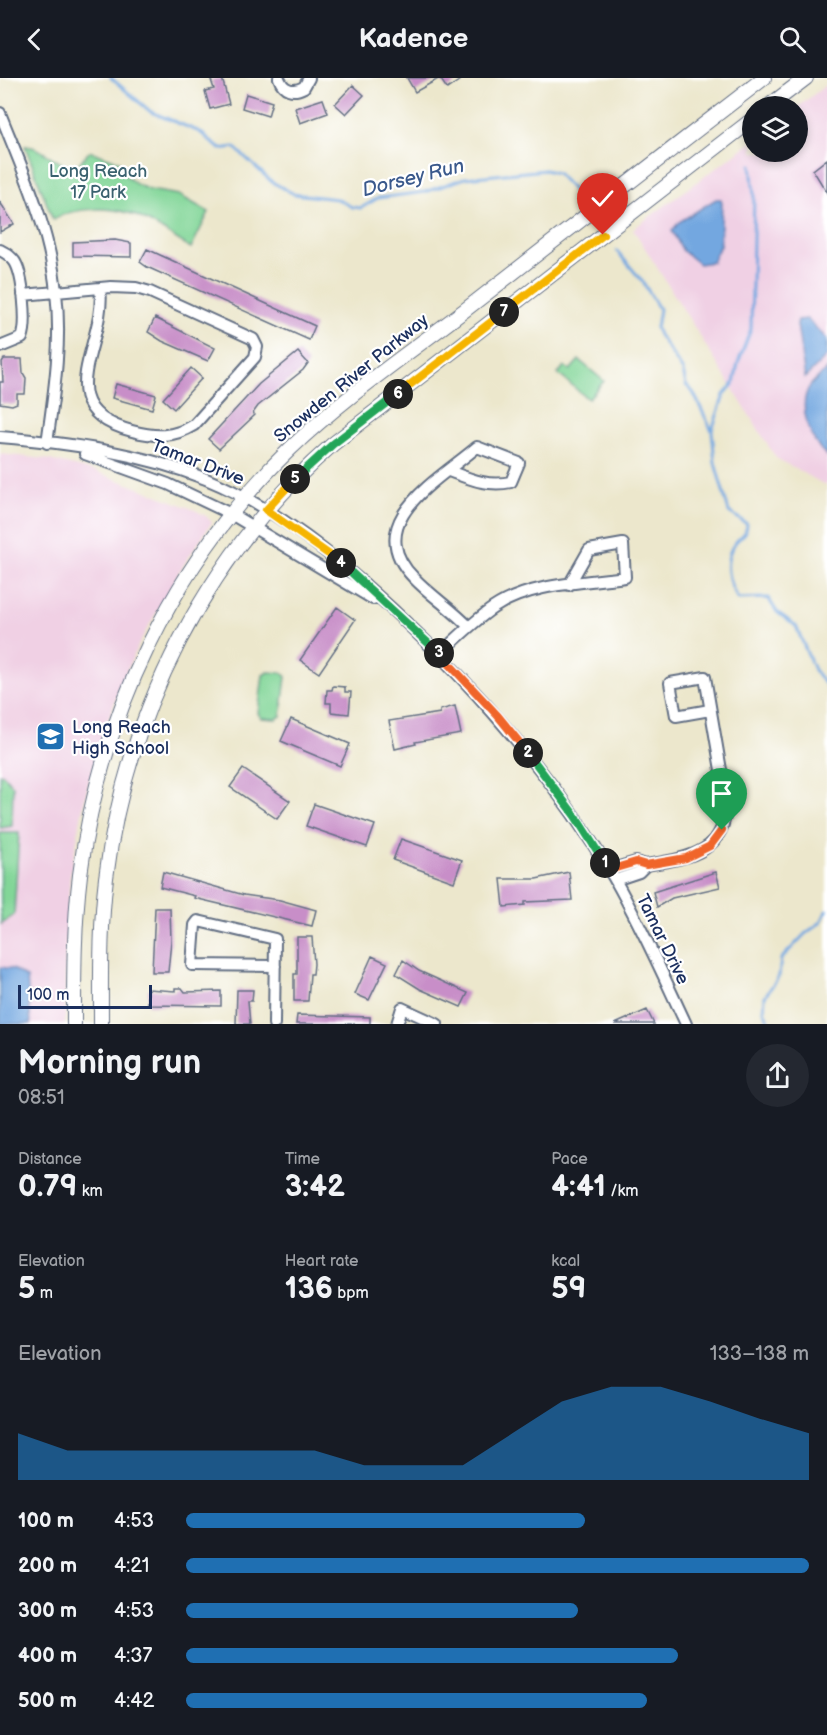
<!DOCTYPE html>
<meta charset="utf-8">
<style>
body{margin:0;font-family:"Balsamiq Sans",sans-serif;background:#242831;color:#f1f3f6;height:100vh;display:flex;flex-direction:column;font-size:22px;white-space:nowrap}
*{box-sizing:border-box;margin:0}
p{font-size:20px;color:#9ea1a6}
.icon{flex:none;width:33px;height:33px;fill:none;stroke:currentColor;stroke-width:2;stroke-linecap:round;stroke-linejoin:round}
.map{position:relative;height:946px;overflow:hidden}
.details{display:flex;flex-direction:column;background:#171b24;flex:1}
.details>*{flex:none}
.tools{position:absolute;left:742px;top:18px;display:grid;gap:12px}
.tools a{display:grid;place-items:center;width:66px;height:66px;border-radius:50%;background:#171b24;box-shadow:0 3px 9px #0003;font-size:30px}
.scale{position:absolute;left:18px;bottom:15px;width:134px;box-sizing:border-box;padding-left:6px;border:3px solid #1b2f5e;border-top:0;font-size:16px;line-height:21px;white-space:nowrap;color:#1b2f5e;-webkit-text-stroke:4px #fff;paint-order:stroke}
.pin{position:absolute;display:grid;place-items:center;width:51px;height:51px;color:#fff;margin:-62px -26px;border-radius:50% 50% 50% 0;rotate:-45deg;box-shadow:0 0 6px #0007}
.pin .icon{rotate:45deg}
.km{position:absolute;width:30px;height:30px;margin:-15px;border-radius:50%;background:#222;color:#fff;font-size:16px;line-height:30px;text-align:center}
.round{display:grid;place-items:center;flex:none;width:63px;height:63px;border-radius:32px;background:#242831}
.summary{display:flex;align-items:center;justify-content:space-between;height:102px;padding:0 18px}
h1{font-size:33px;font-weight:600;line-height:45px}
.metrics{display:grid;grid-template-columns:repeat(3,1fr);gap:9px;height:102px;padding:6px 18px}
.metrics div{display:grid;align-content:center}
.metrics b{font-size:30px;font-weight:600}
.metrics small{font-size:16px;font-weight:400}
.metrics p{font-size:16px}
.chart{height:168px;padding:12px 18px}
.chart p{display:flex;justify-content:space-between}
.chart svg{width:100%;height:108px;margin-top:6px;fill:#1f6fb2;opacity:.7}
ul{padding:0 18px;list-style:none;font-size:20px}
li{display:grid;grid-template-columns:96px 72px 1fr;align-items:center;height:45px}
li i{height:15px;border-radius:8px;background:#1f6fb2}
header{display:flex;justify-content:space-between;align-items:center;height:78px;padding:0 18px;background:#171b24;font-size:27px;font-weight:600}
.map>svg:first-child{display:block}
.built{fill:#f0d0e4}
.green{fill:#82d698;stroke:#4e827b;stroke-width:1.5}
.water{fill:#73a7e0;stroke:#476b9f;stroke-width:1.5}
.lines{fill:none;stroke-linecap:round;stroke-linejoin:round}
.stream{stroke:#73a7e0;stroke-width:3}
.building{fill:#c88ec8}
.minor-casing{stroke:#646f84;stroke-width:14}
.major-casing{stroke:#646f84;stroke-width:16}
.minor{stroke:#fff;stroke-width:10}
.major{stroke:#fff;stroke-width:14}
.split-1-casing{stroke:#fff;stroke-width:12}
.split-2-casing{stroke:#fff;stroke-width:12}
.split-3-casing{stroke:#fff;stroke-width:12}
.split-4-casing{stroke:#fff;stroke-width:12}
.split-5-casing{stroke:#fff;stroke-width:12}
.split-6-casing{stroke:#fff;stroke-width:12}
.split-7-casing{stroke:#fff;stroke-width:12}
.split-8-casing{stroke:#fff;stroke-width:12}
.split-1{stroke:#f0652b;stroke-width:8}
.split-2{stroke:#22a559;stroke-width:8}
.split-3{stroke:#f0652b;stroke-width:8}
.split-4{stroke:#22a559;stroke-width:8}
.split-5{stroke:#f5b400;stroke-width:8}
.split-6{stroke:#22a559;stroke-width:8}
.split-7{stroke:#f5b400;stroke-width:8}
.split-8{stroke:#f5b400;stroke-width:8}
.labels{text-anchor:middle;stroke-width:4.5;stroke-linejoin:round;paint-order:stroke}
.park-label{font-size:18px;fill:#3a616f;stroke:#fff}
.street-label{font-size:18px;fill:#1b2f5e;stroke:#fff}
.poi-label{font-size:18px;fill:#1b2f5e;stroke:#fff;text-anchor:start}
.water-label{font-size:20px;font-style:italic;fill:#3a598c;stroke:#fff}
</style>
<header><svg class="icon" aria-label="back" viewBox="0 0 24 24"><path d="M15 5l-7 7 7 7"/></svg>Kadence<svg class="icon" aria-label="search" viewBox="0 0 24 24"><circle cx="10" cy="10" r="6"/><path d="M15 15l6 6"/></svg></header>
<div class="map">
<svg width="827" height="946" viewBox="0 0 827 946">
<rect width="100%" height="100%" fill="#fff"/>
<filter id="ink" filterUnits="userSpaceOnUse"><feTurbulence type="fractalNoise" baseFrequency=".0167" numOctaves="2"/><feDisplacementMap in="SourceGraphic" scale="12" xChannelSelector="R" yChannelSelector="G"/><feConvolveMatrix kernelMatrix="1 2 1 2 8 2 1 2 1" color-interpolation-filters="sRGB"/></filter>
<filter id="wash" filterUnits="userSpaceOnUse"><feTurbulence type="fractalNoise" baseFrequency=".008" numOctaves="4" result="noise"/><feDisplacementMap in="SourceGraphic" scale="24" xChannelSelector="R" yChannelSelector="G"/><feGaussianBlur stdDeviation="1.35" result="paint"/><feColorMatrix in="noise" values="0 0 0 0 0 0 0 0 0 0 0 0 0 0 0 0 0 1.4 0 .05"/><feComposite in="paint" operator="in"/></filter>
<g filter="url(#wash)">
<rect width="100%" height="100%" fill="#ece7cc"/>
<path class="built" d="M827 6V408L776 380 633 151 753 63V74H798V29Z
M0 376 46 381 95 393 195 432 206 438 212 444 179 494 141 562 122 603 96 676 84 724 70 798 65 881V946H0Z"/>
<path class="green" d="M25 68C41 68 55 85 74 91L90 73 120 84 126 98 136 106 150 112 179 117 209 134 191 170C174 160 157 147 139 139 115 128 75 128 53 142Z
M579 282 604 303 588 321 558 296 564 288 570 292Z
M268 594 283 595 286 599 281 638 276 641 261 640 258 635 263 597Z
M0 696H3L13 708 12 748 0 750Z
M0 755H19L14 837 1 846Z"/>
<path class="water" d="M716 121H721L722 125 720 168 712 184 699 186 683 173 672 153 679 144Z
M807 241 827 261V278L805 300 797 246 798 242Z
M827 291V378C811 364 796 329 810 308 814 302 822 297 827 291Z
M0 889 13 891 27 900 31 946H0Z"/>
<g class="lines">
<path class="stream" d="M111 0 151 34 200 54 220 71 234 69 272 104 294 116 337 121 352 129 361 130 378 120 425 114 465 100 545 92 557 95 574 113
M617 173 643 204 659 231 656 250 659 257 683 293 686 307 693 314 712 353 715 385 729 434 747 446C747 457 740 458 735 465 722 482 728 505 738 521L768 520 777 534 796 548 814 592 827 608
M712 352 724 317 734 305 738 285 751 251 754 117 751 87
M770 946 764 933 765 918 779 898 781 881 805 856 821 844 827 832"/>
</g>
<g id="blocks">
<path class="building" d="M222 0 229 26 210 31 205 13 214 11 211 2Z
M407 0H463L447 11 440 0 415 14Z
M353 7 364 17 346 36 335 26Z
M246 16 272 24 268 38 242 30Z
M323 21 328 35 300 45 295 30Z
M827 81V115L813 92Z
M0 124 14 146 0 154Z
M115 162 131 165V179L73 178V164Z
M147 171 315 248 309 262 147 189 140 184Z
M155 240 215 270 208 283 162 263 148 254Z
M298 274 308 285 303 292 258 328 253 335 255 337 219 371 208 361 259 306Z
M4 281H22L23 295 26 300 25 316H17V325L12 327 0 325V304H3L2 284Z
M191 290 202 300 174 331 163 321Z
M116 306 156 317 152 331 112 320Z
M337 529 355 542 319 595 300 582Z
M333 608 345 609V614H351L349 636 331 634V625H326L327 612H332Z
M455 628 461 656 415 664 416 666 395 671 389 643 440 635V632Z
M291 641 350 666 340 688 281 663Z
M243 691 290 723 277 741 230 709Z
M314 726 375 747 367 769 306 748Z
M401 761 462 782 454 804 393 782Z
M163 794 244 817 280 822 316 832 312 848 194 820 195 818 160 809Z
M569 794 572 822 525 824V827L504 829 501 801H536Z
M716 794 720 809 672 820 657 829 653 814Z
M155 830H170L171 863 168 894H152Z
M297 859H312L314 886 313 896H310L308 923H294V896H297Z
M372 878 387 885 369 922 355 916Z
M403 882 419 893 468 915 461 929 420 911 396 896Z
M175 910H182L185 914 221 913V928L148 927V911L175 913Z
M237 912H253L252 923H248L250 946H236Z
M647 932 654 946H615Z
M297 937 370 939V946H296Z"/>
</g>
</g>
<g filter="url(#ink)">
<use href="#blocks" fill-opacity="0" stroke="#646f84" stroke-width="1.5"/>
<g class="lines">
<defs>
<path id="minor" d="M279 0C283 12 293 15 304 9L309 0
M0 35C23 93 50 151 56 214 62 265 54 315 47 365
M0 172C6 175 11 178 15 184 23 197 28 246 22 260L0 269
M23 217 111 209 136 210 150 214 253 261 257 269 255 279 194 347C173 360 155 359 132 353 44 330 108 266 100 210
M0 359C69 365 141 375 206 401 277 430 337 480 393 532 479 612 554 699 614 800 641 847 663 897 686 946
M85 376 168 406 231 436 373 521
M449 393C470 401 488 409 511 404L519 385 477 369C440 401 359 444 414 500 431 518 452 531 469 549
M440 576C457 560 474 543 493 530 530 505 582 505 625 499L623 466 589 472 569 507
M646 787C689 780 728 775 726 721L705 599 670 605 676 638 710 632
M609 792 636 784 646 787 639 794 615 802
M274 946 275 861 198 843 195 847 192 887 275 888
M397 946 402 930 437 946"/>
<path id="major" d="M769 28 806 0
M74 946C74 896 74 846 80 797 100 638 174 483 290 371 343 320 406 277 465 232 564 155 664 77 764 0
M101 946C101 897 100 849 106 800 126 635 207 476 333 366L753 41"/>
</defs>
<use href="#minor" class="minor-casing"/>
<use href="#major" class="major-casing"/>
<use href="#minor" class="minor"/>
<use href="#major" class="major"/>
</g>
</g>
<g class="lines" filter="url(#ink)">
<defs>
<path id="split-1" d="M605 785 609 792 636 784 646 787 686 780 710 768 722 752"/>
<path id="split-2" d="M528 675 575 738 605 785"/>
<path id="split-3" d="M439 575 498 638 528 675"/>
<path id="split-4" d="M341 485 439 575"/>
<path id="split-5" d="M295 401 266 432 341 485"/>
<path id="split-6" d="M295 401 333 366 398 316"/>
<path id="split-7" d="M398 316 504 234"/>
<path id="split-8" d="M504 234 603 157"/>
</defs>
<use href="#split-1" class="split-1-casing"/>
<use href="#split-2" class="split-2-casing"/>
<use href="#split-3" class="split-3-casing"/>
<use href="#split-4" class="split-4-casing"/>
<use href="#split-5" class="split-5-casing"/>
<use href="#split-6" class="split-6-casing"/>
<use href="#split-7" class="split-7-casing"/>
<use href="#split-8" class="split-8-casing"/>
<use href="#split-1" class="split-1"/>
<use href="#split-2" class="split-2"/>
<use href="#split-3" class="split-3"/>
<use href="#split-4" class="split-4"/>
<use href="#split-5" class="split-5"/>
<use href="#split-6" class="split-6"/>
<use href="#split-7" class="split-7"/>
<use href="#split-8" class="split-8"/>
</g>
<defs>
<symbol id="school-square" viewBox="-11 -11 22 22"><rect x="-9" y="-9" width="18" height="18" rx="4" fill="#1f6fb2" stroke="#fff"/><path d="M0-5L7-2L0 1L-7-2ZM-4 1L0 2.5L4 1V4Q0 6-4 4Z" fill="#fff"/></symbol>
</defs>
<g fill-rule="evenodd">
<use href="#school-square" x="34" y="642" width="33" height="33"/>
</g>
<g class="labels">
<g class="park-label">
<text x="98" y="99">Long Reach<tspan x="98" dy="21">17 Park</tspan></text>
</g>
<g class="street-label">
<text transform="translate(351 300) rotate(-39)" y="6">Snowden River Parkway</text>
<text transform="translate(198 384) rotate(21)" y="6">Tamar Drive</text>
<text transform="translate(663 861) rotate(64)" y="6">Tamar Drive</text>
</g>
<g class="poi-label">
<text x="72" y="655">Long Reach<tspan x="72" dy="21">High School</tspan></text>
</g>
<g class="water-label">
<text transform="translate(413 99) rotate(-14)" y="7">Dorsey Run</text>
</g>
</g>
</svg>
<div class="tools">
<a><svg class="icon" aria-label="layers" viewBox="0 0 24 24"><path d="M12 4l9 5-9 5-9-5zM3 14l9 5 9-5"/></svg></a>
</div>
<div class="scale">100 m</div>
<div class="pin" style="left:722px;top:752px;background:#1e9e55"><svg class="icon" aria-label="arrive" viewBox="0 0 24 24"><path d="M6 21V4h12l-3 4 3 4H6"/></svg></div>
<div class="pin" style="left:603px;top:157px;background:#d93025"><svg class="icon" aria-label="check" viewBox="0 0 24 24"><path d="M5 12l5 5 9-10"/></svg></div>
<b class="km" style="left:605px;top:785px">1</b>
<b class="km" style="left:528px;top:675px">2</b>
<b class="km" style="left:439px;top:575px">3</b>
<b class="km" style="left:341px;top:485px">4</b>
<b class="km" style="left:295px;top:401px">5</b>
<b class="km" style="left:398px;top:316px">6</b>
<b class="km" style="left:504px;top:234px">7</b>
</div>
<section class="details">
<div class="summary"><div><h1>Morning run</h1><p>08:51</p></div><a class="round"><svg class="icon" aria-label="share" viewBox="0 0 24 24"><path d="M12 15V3M7 8l5-5 5 5M5 13v7h14v-7"/></svg></a></div>
<div class="metrics">
<div><p>Distance</p><b>0.79<small> km</small></b></div>
<div><p>Time</p><b>3:42</b></div>
<div><p>Pace</p><b>4:41<small> /km</small></b></div>
</div>
<div class="metrics">
<div><p>Elevation</p><b>5<small> m</small></b></div>
<div><p>Heart rate</p><b>136<small> bpm</small></b></div>
<div><p>kcal</p><b>59</b></div>
</div>
<div class="chart"><p><span>Elevation</span>133–138 m</p>
<svg viewBox="0 0 160 44" preserveAspectRatio="none"><path d="M0 44V25L10 32L20 32L30 32L40 32L50 32L60 32L70 38L80 38L90 38L100 25L110 12L120 6L130 6L140 12L150 19L160 25V44z"/></svg>
</div>
<ul>
<li><b>100 m</b>4:53<i style="width:64%"></i></li>
<li><b>200 m</b>4:21<i style="width:100%"></i></li>
<li><b>300 m</b>4:53<i style="width:63%"></i></li>
<li><b>400 m</b>4:37<i style="width:79%"></i></li>
<li><b>500 m</b>4:42<i style="width:74%"></i></li>
</ul>
</section>
